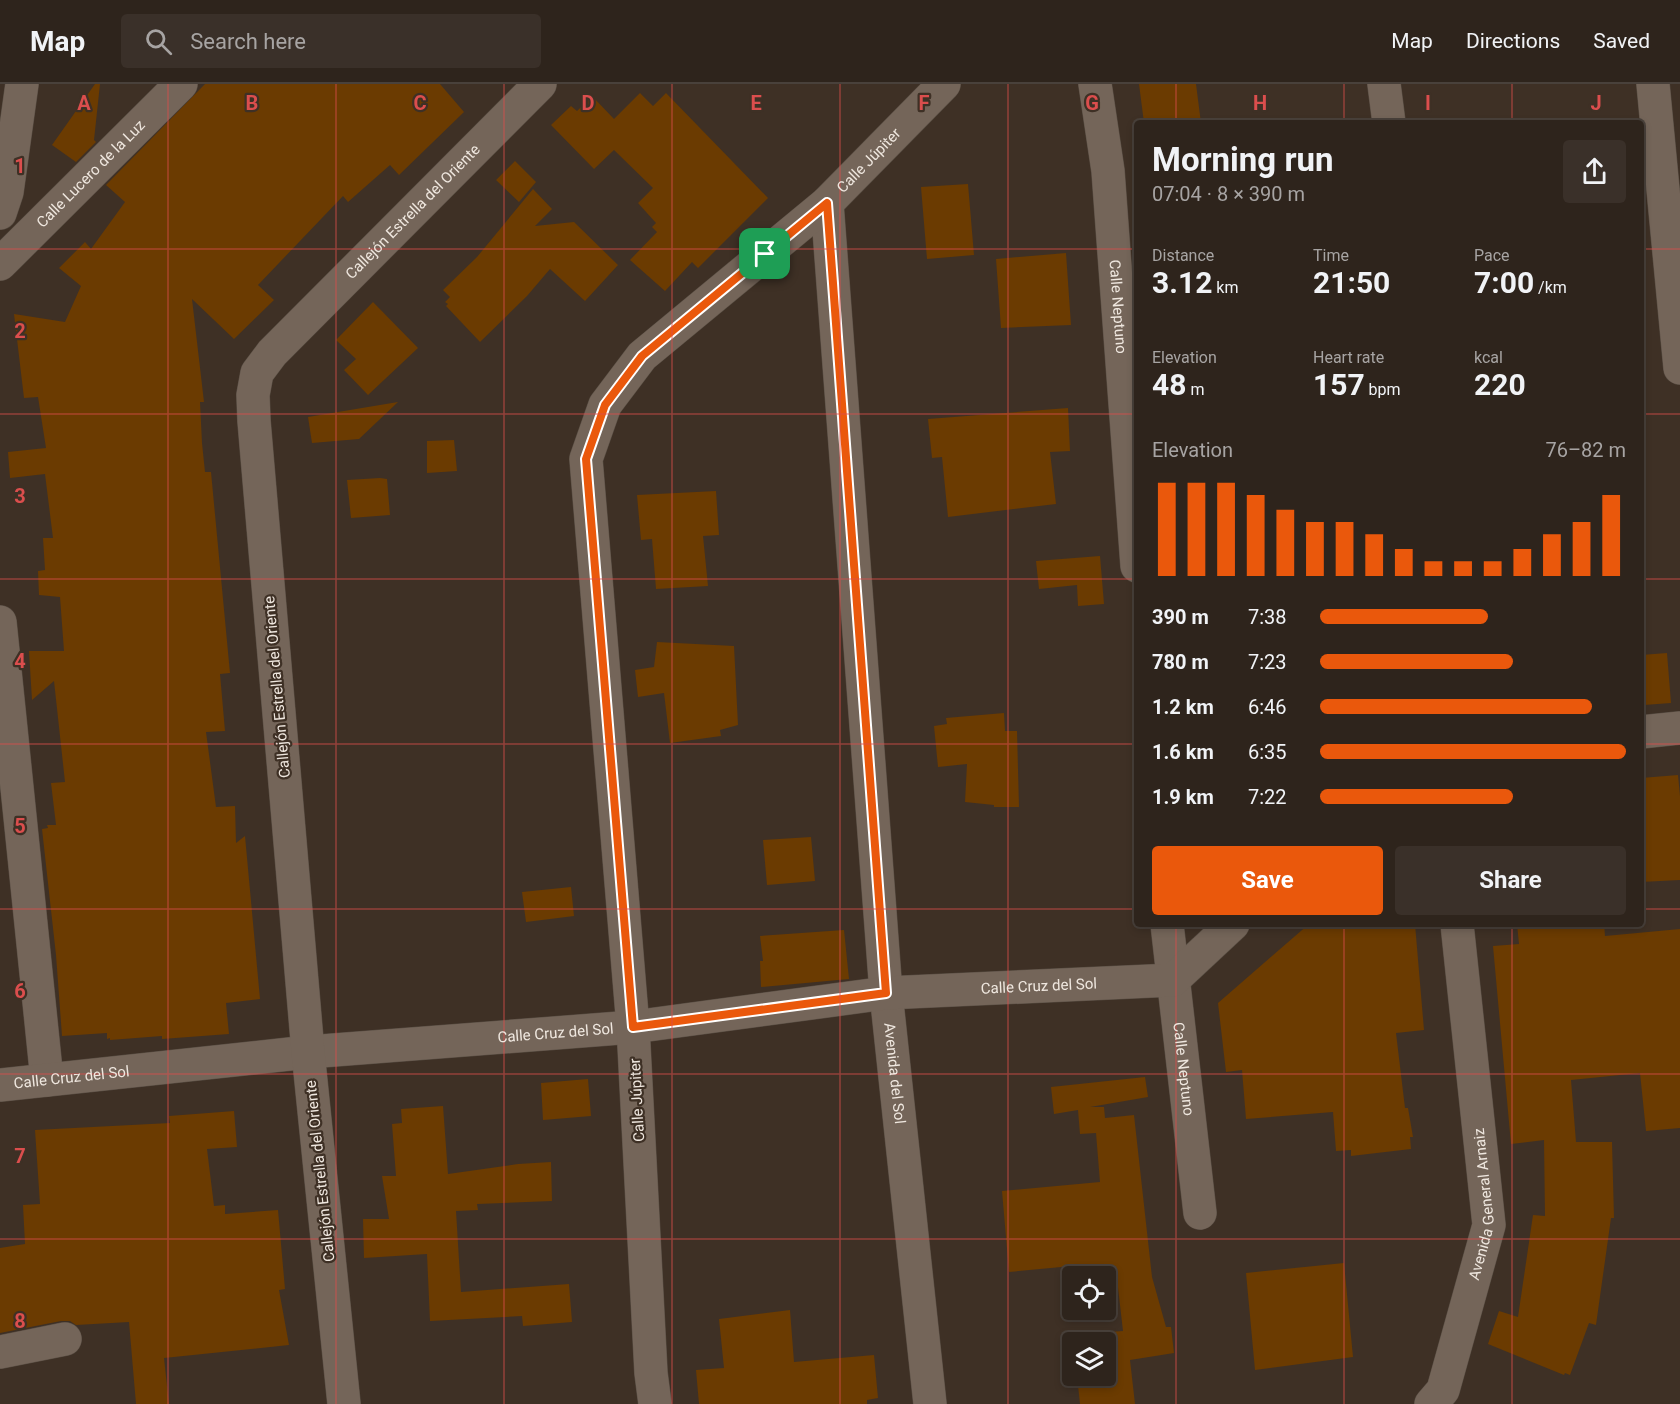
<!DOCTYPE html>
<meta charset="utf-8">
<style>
body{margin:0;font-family:Roboto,sans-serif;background:#3a3029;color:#f1f3f6;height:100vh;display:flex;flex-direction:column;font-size:22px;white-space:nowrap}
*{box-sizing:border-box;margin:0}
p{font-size:20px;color:#a7a4a3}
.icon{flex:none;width:33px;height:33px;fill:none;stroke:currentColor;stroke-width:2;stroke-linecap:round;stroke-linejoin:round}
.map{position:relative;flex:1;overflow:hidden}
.panel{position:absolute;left:1134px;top:36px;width:510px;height:807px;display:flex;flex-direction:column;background:#2e241c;border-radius:6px;box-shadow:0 3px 9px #0003,0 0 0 2px #49413b}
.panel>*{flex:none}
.controls{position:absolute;left:1062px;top:1182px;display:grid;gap:12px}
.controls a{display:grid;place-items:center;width:54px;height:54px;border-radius:6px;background:#2e241c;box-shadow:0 3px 9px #0003,0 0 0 2px #49413b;font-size:30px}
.pin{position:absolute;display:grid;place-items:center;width:51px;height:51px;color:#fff;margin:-26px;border-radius:12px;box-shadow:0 3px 9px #0006}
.round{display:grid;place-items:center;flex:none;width:63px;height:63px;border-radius:6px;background:#3a3029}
.summary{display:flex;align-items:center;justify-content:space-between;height:102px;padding:0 18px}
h1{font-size:33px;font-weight:700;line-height:45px}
.stats{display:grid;grid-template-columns:repeat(3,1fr);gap:9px;height:102px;padding:6px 18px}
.stats div{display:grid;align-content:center}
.stats b{font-size:30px;font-weight:700}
.stats small{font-size:16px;font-weight:400}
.stats p{font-size:16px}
.chart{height:168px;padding:12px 18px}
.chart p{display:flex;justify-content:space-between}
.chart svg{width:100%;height:108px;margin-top:6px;stroke:#ea580c;stroke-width:6}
.button{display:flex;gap:12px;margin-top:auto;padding:12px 18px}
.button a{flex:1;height:69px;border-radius:6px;background:#ea580c;color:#fff;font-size:24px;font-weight:700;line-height:69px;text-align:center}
.button a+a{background:#3a3029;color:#f1f3f6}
ul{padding:0 18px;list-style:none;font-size:20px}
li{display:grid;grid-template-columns:96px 72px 1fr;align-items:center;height:45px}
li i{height:15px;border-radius:8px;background:#ea580c}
header{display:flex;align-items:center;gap:36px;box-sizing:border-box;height:84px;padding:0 30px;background:#2e241c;border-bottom:2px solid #49413b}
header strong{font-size:28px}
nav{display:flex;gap:33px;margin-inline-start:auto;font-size:21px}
.search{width:420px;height:54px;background:#3a3029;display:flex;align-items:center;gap:15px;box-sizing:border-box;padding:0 21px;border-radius:6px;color:#a7a4a3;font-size:22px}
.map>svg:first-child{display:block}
.building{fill:#6b3b01}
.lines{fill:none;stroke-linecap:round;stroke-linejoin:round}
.minor-casing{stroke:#594e44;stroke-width:34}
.minor{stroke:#746559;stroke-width:33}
.route-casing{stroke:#fff;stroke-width:12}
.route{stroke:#ea580c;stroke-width:8}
.grid{fill:none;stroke:#db4e4d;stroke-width:1.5;stroke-opacity:0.55}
.labels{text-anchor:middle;stroke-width:4.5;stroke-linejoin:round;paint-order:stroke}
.street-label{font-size:15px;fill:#efe7df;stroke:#3e3025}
.grid-label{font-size:20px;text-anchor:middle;font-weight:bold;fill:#db4e4d;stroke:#3e3025;stroke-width:4.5;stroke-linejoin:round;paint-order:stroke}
</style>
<header>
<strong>Map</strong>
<div class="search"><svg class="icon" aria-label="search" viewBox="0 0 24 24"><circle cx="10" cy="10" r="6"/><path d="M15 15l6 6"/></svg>Search here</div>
<nav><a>Map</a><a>Directions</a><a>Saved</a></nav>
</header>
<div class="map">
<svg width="1680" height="1320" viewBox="0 0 1680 1320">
<rect width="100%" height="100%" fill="#3e3025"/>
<path class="building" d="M95 0H100L94 56 96 58 76 78 52 61Z
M205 0H440L464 28 399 91 390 81 348 118 343 112 258 201 274 216 234 255 192 215 204 318H200L202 359 205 388H211L230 589 220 590 225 647 206 648 216 723 235 722 236 759 245 752 260 915 226 919 229 950 162 955V952L110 956V954L107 955V949L62 952 56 871 42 745 48 744 47 741H56L51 699 65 698 54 597 32 616 29 567H64L60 513 39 511 38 487 45 486 43 454H53L45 390 10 394 8 368 46 364 38 313 24 314 14 230 65 238 81 202 59 184 85 158 91 165 125 118 106 101Z
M1139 0H1196L1201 39H1144Z
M640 9 653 22 666 9 768 114 698 184 692 178 665 207 630 176 657 148 652 143 656 139 638 119 653 104 614 66 594 85 551 41 571 22 577 27 592 12 614 35Z
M515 77 536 98 519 118 496 96Z
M968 100 974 171 927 175 921 103Z
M533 105 552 125 535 142 574 138 618 181 585 217 550 185 527 212 480 258 446 222 448 220 445 218 450 213 443 206 477 173Z
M1066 169 1071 241 1001 244 996 175Z
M373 218 418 264 368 311 344 286 356 275 336 256Z
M398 318 359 355 312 359 308 333Z
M1068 324 1070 367 1050 368 1056 420 948 433 942 373 932 374 928 335Z
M454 356 457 387 427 389V357Z
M380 394 387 395 390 431 351 434 347 396Z
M716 407 719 451 703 452 708 502 656 505 652 455 641 456 637 411Z
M1100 472 1104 520 1078 522 1077 501 1039 505 1036 477Z
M657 558 734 562 738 641 720 646 721 652 670 659 664 609 638 613 635 586 654 583Z
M1667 569 1671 619 1644 621 1643 598H1641V571Z
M1004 629 1005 647H1017L1019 723H994V721L965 718 967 680 938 683 934 642 947 640 946 634Z
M1678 691 1680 712V796L1641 798V694Z
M811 753 815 797 767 801 763 756Z
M571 803 574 832 526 838 522 808Z
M1309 840H1415L1424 946 1396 949 1405 1024H1408L1413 1053H1410L1411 1065 1351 1072V1066L1336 1067 1333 1028 1246 1035 1242 986 1226 988 1218 919Z
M1517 840H1604L1605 852 1680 845V1044L1646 1047 1640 989 1571 996 1576 1058H1612L1614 1134H1611L1596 1241 1589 1239 1570 1291 1565 1289 1564 1291 1488 1260 1499 1227 1518 1233 1533 1131 1545 1132 1544 1056 1511 1060 1493 862 1519 860Z
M844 846 849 895 761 903 760 877H763L760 852Z
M1145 993 1148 1013 1090 1023H1104L1105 1034 1134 1031 1152 1193 1166 1243H1171L1174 1269 1130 1276 1135 1320H1080L1077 1292H1106V1258H1073L1072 1251 1123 1247 1117 1195H1106V1192H1073L1072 1182 1009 1188 1002 1107 1100 1098 1096 1049 1080 1050 1078 1026 1054 1030 1051 1003Z
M588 995 591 1032 543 1036 541 999Z
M443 1022 448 1090 518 1080 551 1078 552 1117 477 1120 478 1126 456 1127 461 1208 569 1200 572 1238 523 1242 522 1232 430 1237 427 1170 364 1174 363 1135H389L382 1092H396L392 1040 402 1039 401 1025Z
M234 1027 237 1063 207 1065 214 1122 225 1121V1130L278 1126 285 1205 279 1206 289 1261 164 1274 169 1320H136L129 1238 76 1241 70 1237H61L0 1249V1164L25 1160 23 1121 40 1120 35 1046 170 1039 169 1032Z
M1344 1179 1353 1273 1255 1286 1246 1189Z
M790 1226 794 1278 874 1271 878 1314 867 1316V1320H699L696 1286 724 1284 719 1235Z"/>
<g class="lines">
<defs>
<g id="minor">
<path id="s1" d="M1095 0 1108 87 1137 482"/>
<path d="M1384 0 1389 39"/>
<path d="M1653 0 1680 284"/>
<path id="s2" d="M827 119 886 909 930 1320"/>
<path d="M0 129 7 108 22 0"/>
<path id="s3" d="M0 180 181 0"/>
<path d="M0 538 47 996"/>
<path d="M1641 648 1680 644"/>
<path id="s4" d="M1167 840 1200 1129"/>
<path id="s5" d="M0 1001 308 968 633 943 886 909 1173 896 1233 840"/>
<path d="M0 1268 65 1255"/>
<path id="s6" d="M344 1320 308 968 254 337 253 311 257 289 272 269 540 0"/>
<path id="s7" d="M655 1320 651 1289 633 943 586 375 605 321 642 272 827 119 944 0"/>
<path id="s8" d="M1431 1320 1443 1306 1489 1141 1457 840"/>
</g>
</defs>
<use href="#minor" class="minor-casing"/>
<use href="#minor" class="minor"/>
</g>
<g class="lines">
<defs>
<path id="route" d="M827 119 886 909 633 943 586 375 605 321 642 272Z"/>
</defs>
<use href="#route" class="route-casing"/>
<use href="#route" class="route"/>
</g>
<path class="grid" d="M168 0V1320M336 0V1320M504 0V1320M672 0V1320M840 0V1320M1008 0V1320M1176 0V39M1344 0V39M1512 0V39M0 165H1137M1641 165H1680M0 330H1137M1641 330H1680M0 495H1137M1641 495H1680M0 660H1137M1641 660H1680M0 825H1137M1641 825H1680M1176 840V1320M1344 840V1320M1512 840V1320M0 990H1680M0 1155H1680"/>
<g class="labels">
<g class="street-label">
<text dy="5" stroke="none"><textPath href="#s7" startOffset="1366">Calle Júpiter</textPath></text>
<text dy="5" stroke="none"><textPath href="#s3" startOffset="128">Calle Lucero de la Luz</textPath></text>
<text dy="5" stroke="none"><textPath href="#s6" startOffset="1260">Callejón Estrella del Oriente</textPath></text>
<text dy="5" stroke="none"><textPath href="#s1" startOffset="224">Calle Neptuno</textPath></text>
<text transform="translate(277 603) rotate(-95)" y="5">Callejón Estrella del Oriente</text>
<text dy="5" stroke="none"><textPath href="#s5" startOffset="1044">Calle Cruz del Sol</textPath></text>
<text dy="5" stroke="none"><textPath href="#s5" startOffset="558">Calle Cruz del Sol</textPath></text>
<text dy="5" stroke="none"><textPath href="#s4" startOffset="146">Calle Neptuno</textPath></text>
<text dy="5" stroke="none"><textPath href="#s2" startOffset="873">Avenida del Sol</textPath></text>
<text dy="5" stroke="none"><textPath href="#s5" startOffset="72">Calle Cruz del Sol</textPath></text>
<text transform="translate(637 1016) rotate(-93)" y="5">Calle Júpiter</text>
<text transform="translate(320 1087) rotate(-96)" y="5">Callejón Estrella del Oriente</text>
<text dy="5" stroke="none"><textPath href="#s8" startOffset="210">Avenida General Arnaiz</textPath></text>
</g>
</g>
<g class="grid-label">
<text x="84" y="26">A</text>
<text x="252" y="26">B</text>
<text x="420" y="26">C</text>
<text x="588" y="26">D</text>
<text x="756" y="26">E</text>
<text x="924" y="26">F</text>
<text x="1092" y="26">G</text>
<text x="1260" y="26">H</text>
<text x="1428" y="26">I</text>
<text x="1596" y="26">J</text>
<text x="20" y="89">1</text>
<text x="20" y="254">2</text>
<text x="20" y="419">3</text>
<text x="20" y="584">4</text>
<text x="20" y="749">5</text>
<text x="20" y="914">6</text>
<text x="20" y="1079">7</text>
<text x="20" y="1244">8</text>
</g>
</svg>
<div class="controls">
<a><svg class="icon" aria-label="locate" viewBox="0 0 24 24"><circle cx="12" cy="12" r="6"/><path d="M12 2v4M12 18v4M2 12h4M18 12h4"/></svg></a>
<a><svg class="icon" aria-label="layers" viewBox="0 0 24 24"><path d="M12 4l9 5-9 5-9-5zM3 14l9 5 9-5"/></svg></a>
</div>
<div class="pin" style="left:765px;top:170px;background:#1e9e55"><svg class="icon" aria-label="arrive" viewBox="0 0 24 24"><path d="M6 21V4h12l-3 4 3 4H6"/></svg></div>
<section class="panel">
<div class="summary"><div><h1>Morning run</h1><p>07:04 · 8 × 390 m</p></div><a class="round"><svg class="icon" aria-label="share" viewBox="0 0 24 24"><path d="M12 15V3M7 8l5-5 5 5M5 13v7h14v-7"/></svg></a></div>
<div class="stats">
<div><p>Distance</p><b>3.12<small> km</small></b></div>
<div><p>Time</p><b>21:50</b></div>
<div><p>Pace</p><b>7:00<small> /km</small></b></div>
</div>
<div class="stats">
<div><p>Elevation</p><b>48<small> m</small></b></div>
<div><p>Heart rate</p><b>157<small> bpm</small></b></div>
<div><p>kcal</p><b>220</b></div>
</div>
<div class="chart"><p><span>Elevation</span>76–82 m</p>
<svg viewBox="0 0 160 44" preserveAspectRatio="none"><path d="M5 44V6M15 44V6M25 44V6M35 44V11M45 44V17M55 44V22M65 44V22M75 44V27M85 44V33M95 44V38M105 44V38M115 44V38M125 44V33M135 44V27M145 44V22M155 44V11"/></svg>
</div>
<ul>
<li><b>390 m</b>7:38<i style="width:55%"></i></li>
<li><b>780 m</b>7:23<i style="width:63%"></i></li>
<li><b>1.2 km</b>6:46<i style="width:89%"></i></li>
<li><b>1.6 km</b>6:35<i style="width:100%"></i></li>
<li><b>1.9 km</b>7:22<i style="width:63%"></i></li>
</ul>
<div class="button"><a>Save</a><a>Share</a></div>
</section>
</div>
